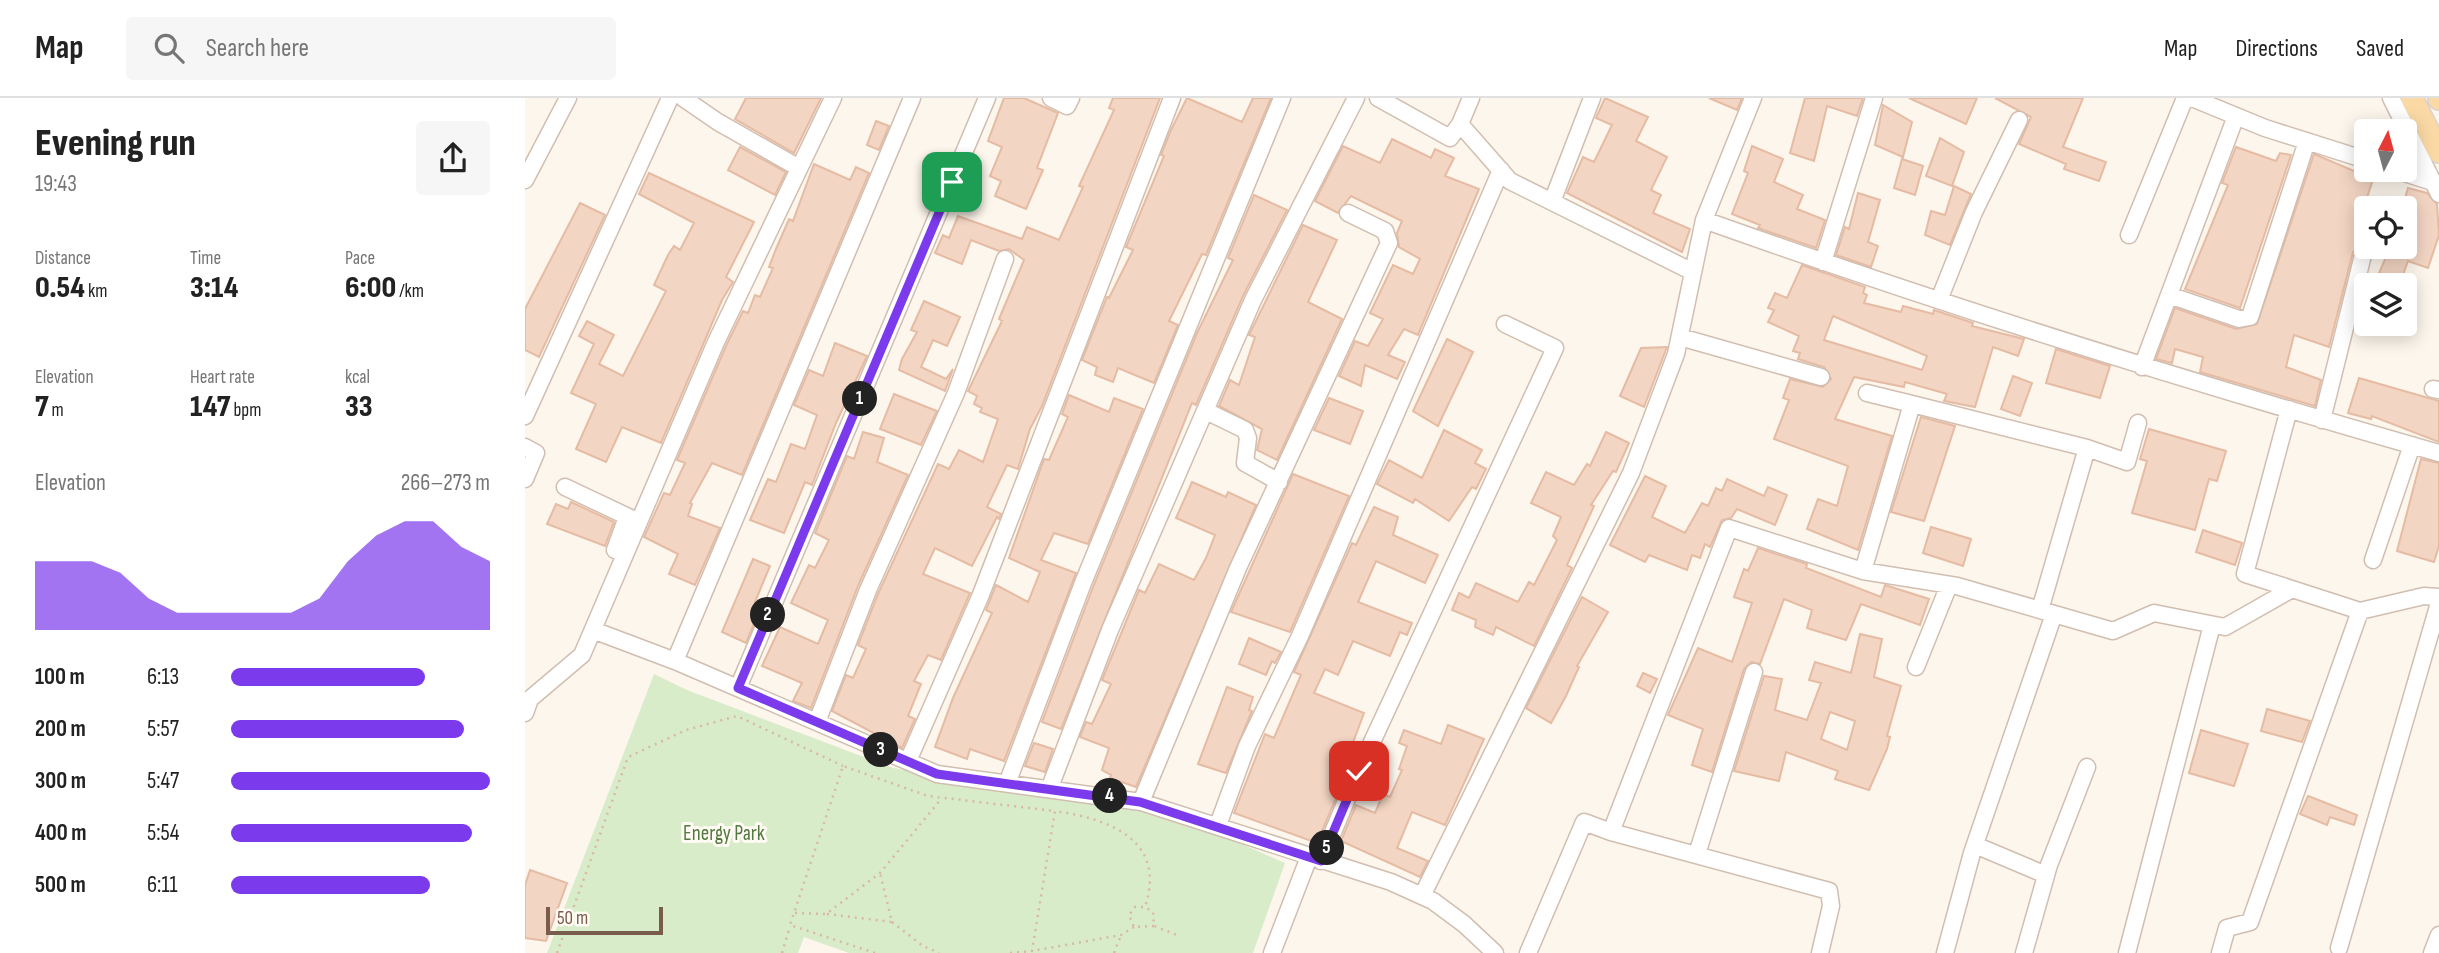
<!DOCTYPE html>
<meta charset="utf-8">
<style>
body{margin:0;font-family:"Sofia Sans Condensed",sans-serif;background:#f6f6f6;color:#222;height:100vh;display:flex;flex-direction:column;font-size:26px;white-space:nowrap}
*{box-sizing:border-box;margin:0}
p{font-size:23px;color:#767676}
.icon{flex:none;width:38px;height:38px;fill:none;stroke:currentColor;stroke-width:2;stroke-linecap:round;stroke-linejoin:round}
.map{position:relative;flex:1;overflow:hidden}
.side{display:flex;flex-direction:column;background:#fff;width:525px}
.side>*{flex:none}
.needle{width:46px;rotate:6deg}
.tools{position:absolute;left:1829px;top:21px;display:grid;gap:14px}
.tools a{display:grid;place-items:center;width:63px;height:63px;border-radius:7px;background:#fff;box-shadow:0 4px 18px #0003;font-size:35px}
.scale{position:absolute;left:21px;bottom:18px;width:117px;box-sizing:border-box;padding-left:7px;border:4px solid #7a5c4d;border-top:0;font-size:19px;line-height:24px;white-space:nowrap;color:#7a5c4d;-webkit-text-stroke:5px #fffaf3;paint-order:stroke}
.pin{position:absolute;display:grid;place-items:center;width:60px;height:60px;color:#fff;margin:-30px;border-radius:14px;box-shadow:0 4px 10px #0006}
.km{position:absolute;width:35px;height:35px;margin:-18px;border-radius:50%;background:#222;color:#fff;font-size:19px;line-height:35px;text-align:center}
.round{display:grid;place-items:center;flex:none;width:74px;height:74px;border-radius:7px;background:#f6f6f6}
.head{display:flex;align-items:center;justify-content:space-between;height:119px;padding:0 35px}
h1{font-size:38px;font-weight:800;line-height:52px}
.stats{display:grid;grid-template-columns:repeat(3,1fr);gap:10px;height:119px;padding:7px 35px}
.stats div{display:grid;align-content:center}
.stats b{font-size:30px;font-weight:800}
.stats small{font-size:19px;font-weight:400}
.stats p{font-size:19px}
.chart{height:196px;padding:14px 35px}
.chart p{display:flex;justify-content:space-between}
.chart svg{width:100%;height:126px;margin-top:7px;fill:#7c3aed;opacity:.7}
ul{padding:0 35px;list-style:none;font-size:23px}
li{display:grid;grid-template-columns:112px 84px 1fr;align-items:center;height:52px}
li i{height:18px;border-radius:9px;background:#7c3aed}
header{display:flex;align-items:center;gap:42px;box-sizing:border-box;height:98px;padding:0 35px;background:#fff;border-bottom:2px solid #e0e0e0}
header strong{font-size:33px}
nav{display:flex;gap:38px;margin-inline-start:auto;font-size:24px}
.search{width:490px;height:63px;background:#f6f6f6;display:flex;align-items:center;gap:18px;box-sizing:border-box;padding:0 24px;border-radius:7px;color:#767676;font-size:26px}
main{display:flex;flex:1;min-height:0}
.map>svg:first-child{display:block}
.green{fill:#d8ecc9}
.building{fill:#f3d5c3;stroke:#e6bba3;stroke-width:2;fill-rule:evenodd}
.lines{fill:none;stroke-linecap:round;stroke-linejoin:round}
.minor-casing{stroke:#d1beb0;stroke-width:19}
.major-casing{stroke:#dad1cd;stroke-width:24}
.path{stroke:#d9b8a5;stroke-width:2.5;stroke-dasharray:2 5;stroke-linecap:butt}
.minor{stroke:#fff;stroke-width:16}
.major{stroke:#fbd9a5;stroke-width:21}
.route-casing{stroke:#fff;stroke-width:14}
.route{stroke:#7c3aed;stroke-width:9}
.labels{text-anchor:middle;stroke-width:6;stroke-linejoin:round;paint-order:stroke}
.park-label{font-size:21px;fill:#537a41;stroke:#fffaf3}
</style>
<header>
<strong>Map</strong>
<div class="search"><svg class="icon" aria-label="search" viewBox="0 0 24 24"><circle cx="10" cy="10" r="6"/><path d="M15 15l6 6"/></svg>Search here</div>
<nav><a>Map</a><a>Directions</a><a>Saved</a></nav>
</header>
<main>
<section class="side">
<div class="head"><div><h1>Evening run</h1><p>19:43</p></div><a class="round"><svg class="icon" aria-label="share" viewBox="0 0 24 24"><path d="M12 15V3M7 8l5-5 5 5M5 13v7h14v-7"/></svg></a></div>
<div class="stats">
<div><p>Distance</p><b>0.54<small> km</small></b></div>
<div><p>Time</p><b>3:14</b></div>
<div><p>Pace</p><b>6:00<small> /km</small></b></div>
</div>
<div class="stats">
<div><p>Elevation</p><b>7<small> m</small></b></div>
<div><p>Heart rate</p><b>147<small> bpm</small></b></div>
<div><p>kcal</p><b>33</b></div>
</div>
<div class="chart"><p><span>Elevation</span>266–273 m</p>
<svg viewBox="0 0 160 44" preserveAspectRatio="none"><path d="M0 44V20L10 20L20 20L30 24L40 33L50 38L60 38L70 38L80 38L90 38L100 33L110 20L120 11L130 6L140 6L150 15L160 20V44z"/></svg>
</div>
<ul>
<li><b>100 m</b>6:13<i style="width:75%"></i></li>
<li><b>200 m</b>5:57<i style="width:90%"></i></li>
<li><b>300 m</b>5:47<i style="width:100%"></i></li>
<li><b>400 m</b>5:54<i style="width:93%"></i></li>
<li><b>500 m</b>6:11<i style="width:77%"></i></li>
</ul>
</section>
<div class="map">
<svg width="1914" height="855" viewBox="0 0 1914 855">
<rect width="100%" height="100%" fill="#fdf6ec"/>
<path class="green" d="M129 576 162 592 368 670 604 710 705 741 760 765 728 855H324L279 839 273 855H22Z"/>
<path class="building" d="M221 0H296L269 55 210 21Z
M479 0H499L533 15 512 70 518 72 501 111 470 98 476 83 465 78 477 49 463 43Z
M588 0H635L517 308 505 331 493 371 482 367 462 409 476 416 474 421 472 419 447 468 410 450 398 476 445 495 416 562 403 557 389 583 396 586 383 618 390 621 377 650 307 613 321 577 328 580 341 551 333 547 353 496 413 366 424 371 434 352 458 364 473 321 455 314 457 310 449 306 452 298 443 293 477 223 474 221 499 162 484 151 474 153 446 142 437 166 410 155 418 137 424 140 433 118 497 141 502 129 534 142 558 89 554 88 589 12 584 10Z
M662 0 717 24 728 0H746L681 157 677 156 644 223 653 227 629 285 593 270 588 284 570 277 572 269 557 262 582 199 584 200 608 152 601 149 639 58 636 57 646 32Z
M1080 0 1123 19 1111 43 1142 59 1126 92 1136 97 1128 115 1165 131 1157 154 1042 95 1058 59 1069 64 1087 27 1071 20Z
M1184 0H1217L1212 12Z
M1280 0H1338L1332 18 1302 8 1289 63 1265 55Z
M1384 0H1452L1441 26Z
M1470 0H1558L1538 49 1581 64 1574 83 1539 71 1541 66 1494 46 1506 19Z
M1358 7 1387 24 1378 59 1350 47Z
M351 23 364 28 354 52 342 47Z
M1415 40 1439 54 1427 88 1401 78Z
M867 41 906 60 910 51 929 60 920 78 954 91 893 237 879 231 863 257 880 264 872 281 840 267 836 288 814 278 830 243 843 248 858 221 845 215 868 167 888 176 895 161 874 149 872 135 877 123 826 98 813 115 790 103 818 48 855 65Z
M1227 48 1258 61 1249 84 1278 97 1272 111 1300 122 1291 150 1233 130 1235 127 1207 116 1223 75 1219 73Z
M215 49 261 74 250 97 203 72Z
M1711 49 1751 63 1755 55 1766 57 1715 210 1660 191 1703 87 1697 85Z
M1789 56 1848 81 1840 106 1845 109 1841 110V118L1830 143 1839 147 1828 154 1804 249 1769 237 1761 269 1796 282 1790 308 1675 274 1678 259 1650 251 1647 265 1631 261 1650 210 1711 231 1732 226Z
M1377 61 1398 68 1390 97 1369 90Z
M289 66 325 82 331 69 344 75 217 377 187 365 165 405 167 406 163 418 195 430 170 487 144 476 153 456 119 439 139 395 145 397 160 365 152 362 201 248 218 213 223 215 230 197 235 199 248 170 244 169 251 151 264 121 268 123Z
M124 75 229 124 201 179 208 184 197 202 136 345 97 329 81 364 51 351 71 306 46 295 69 246 54 238 62 223 89 237 74 266 98 278 141 193 129 187 143 157 149 148 155 152 169 125 114 96Z
M1429 88 1446 96 1425 147 1400 137 1406 113 1420 117Z
M1883 90 1902 95 1912 106 1914 137 1903 170 1883 163 1875 185 1853 178 1865 149H1880L1877 110Z
M1333 95 1355 102 1343 144 1353 148 1346 169 1311 157 1320 129 1324 131Z
M729 97 762 112 718 198 671 307 667 305 536 631 517 624 568 489 672 235 708 162 703 160Z
M55 105 80 117 14 259 0 252V211Z
M778 127 812 142 783 204 817 221 752 362 732 352 737 331 694 308 705 282 714 287 730 239 724 237Z
M1277 167 1340 189 1338 195 1342 197 1339 205 1376 214 1378 208 1408 216 1409 212 1448 225 1447 228 1499 241 1493 258 1468 249 1450 309 1419 303 1422 296 1380 284 1379 289 1329 279 1310 321 1367 338 1333 452 1282 431 1293 401 1312 408 1323 368 1249 341 1264 302 1258 300 1265 281 1298 289 1306 281 1299 269 1273 261 1275 255 1268 253 1274 238 1243 224 1249 212 1243 210 1250 195 1262 200ZM1308 218 1402 258 1397 272 1299 242Z
M399 203 435 219 422 248 408 242 396 269 421 281 428 271 420 293 374 272 377 261 392 234 386 232Z
M922 241 948 254 913 328 888 313Z
M310 245 342 258 311 325 287 387 280 384 259 435 225 422 243 381 251 384 266 346 280 351 292 317 269 307 284 272 298 278Z
M1142 249 1119 309 1095 298 1116 250Z
M1531 251 1585 268 1575 300 1521 285Z
M1488 278 1507 285 1495 318 1476 311Z
M1834 280 1914 303V344L1847 318 1846 321 1823 315Z
M369 296 412 313 396 347 355 331Z
M544 297 584 314 589 300 618 311 563 446 529 435 516 462 551 475 479 663 445 651 442 661 410 649 428 600 467 515 461 512 471 487 503 504 515 474 484 460 519 361 524 362 543 319 537 316Z
M804 300 838 313 825 346 789 332Z
M1396 319 1430 328 1399 423 1366 414Z
M1624 331 1701 353 1692 383 1684 381 1670 432 1607 415 1622 363 1615 361Z
M919 332 957 352 950 365 961 371 951 391 947 389 924 423 890 401 888 405 852 386 864 362 897 380Z
M338 334 359 340 352 364 383 377 333 488 286 610 268 603 277 585 237 568 255 529 293 546 303 522 266 505 284 467 290 470 304 442 290 435 322 358 329 361Z
M1081 334 1104 345 1091 374 1088 373 1066 407 1069 408 1042 467 1047 470 1009 548 971 529 968 537 950 529 951 522 927 512 934 495 944 500 951 485 993 504 1004 484 1009 487 1032 442 1028 438 1036 419 1006 405 1021 374 1049 387 1062 366 1065 368Z
M1896 361 1914 365V448L1909 464 1872 453Z
M768 376 824 398 765 534 706 514Z
M1120 378 1141 388 1127 419 1160 435 1177 405 1183 408 1191 390 1197 393 1202 381 1239 398 1243 389 1262 397 1250 427 1212 411 1206 420 1197 422 1185 449 1180 446 1175 460 1167 457 1162 472 1124 457 1120 464 1085 447Z
M667 384 701 399 703 394 731 407 611 689 585 680 586 677 577 672 584 650 555 639 561 624 567 626 586 586 577 582 614 492 620 495 634 466 669 482 681 460 690 437 651 420Z
M46 404 89 424 80 448 22 426 31 406 43 411Z
M849 409 873 419 868 437 913 457 900 485 851 463 833 504 887 525 882 537 875 534 865 558 828 543 813 577 800 571 789 595 839 615 815 679 819 681 792 745 709 715 740 636 749 640 776 577 769 574 827 445 831 447Z
M1406 429 1446 441 1438 468 1398 455Z
M1678 432 1717 445 1710 467 1671 454Z
M1233 450 1282 466 1281 470 1356 499 1360 487 1404 501 1395 527 1336 506 1321 542 1282 530 1287 512 1259 501 1235 566 1226 564 1219 571 1187 674 1167 667 1178 631 1143 617 1173 550 1207 564 1227 505 1209 499 1219 471 1223 473Z
M228 461 245 468 230 504 237 507 221 545 197 534Z
M1057 499 1083 514 1052 568 1054 569 1041 598 1026 625 1001 610Z
M1335 536 1357 541 1349 579 1376 588 1362 638 1365 639 1362 651 1344 692 1310 681 1313 673 1261 654 1254 683 1209 673 1239 578 1257 581 1250 612 1282 622 1296 585 1284 582 1290 564 1326 575ZM1305 614 1330 623 1322 652 1296 641Z
M724 540 756 554 750 565 747 563 741 577 714 566Z
M1118 575 1132 581 1125 595 1112 588Z
M702 589 728 599 724 612 727 613 701 675 673 666Z
M1742 611 1785 623 1777 644 1736 633Z
M923 627 959 641 920 727 887 714 872 750 903 763 895 779 816 743 831 707 850 715 858 696 865 699 877 672 874 671 882 648 874 645 879 632 916 646Z
M1676 632 1723 646 1709 688 1664 675Z
M509 645 528 651 520 674 500 668Z
M1783 698 1832 717 1829 727 1805 719 1802 727 1775 716Z
M5 772 42 785 21 843 0 840V787Z"/>
<g class="lines">
<defs>
<path id="minor" d="M158 0 193 24 274 70
M526 0 542 8 546 0
M853 0 925 40 935 26 985 83 1166 173
M1667 0 1740 30 1841 62
M1866 0 1914 96
M935 26 946 0
M1870 72 1908 84
M0 82 43 0
M1027 104 1067 0
M1179 122C1421 208 1667 285 1914 355
M1604 137 1660 0
M1298 164 1349 0
M1644 197 1714 221 1725 219 1782 43
M1414 202 1449 114 1494 22
M1155 239 1296 279
M1617 269 1711 18
M1908 291 1914 292
M1342 295 1387 306
M1764 311 1720 476 1767 491
M681 313 720 332 723 340 720 365 754 384
M0 318 145 0
M1797 322 1838 157
M0 349 11 355 0 381
M40 389 114 424
M90 452 102 419
M1848 462 1887 347
M1338 473 1387 306 1562 350 1602 364 1613 325
M1515 512 1562 350
M68 532 150 563 412 676 616 704 866 784 908 803 939 826 970 855
M150 563 387 0
M1391 569 1424 487
M213 590 462 0
M0 615 5 601 57 557 191 244 308 0
M292 624 343 492 431 295 480 161
M383 663 455 499 647 0
M483 683 558 485 757 0
M525 689 585 532 728 202 831 0
M616 704 713 470 864 145 860 133 823 115
M693 727 722 648 775 538 976 72
M1450 747 1521 777
M1172 756 1229 574
M796 763 834 672 1030 250 980 226
M897 798 1106 375 1151 256 1179 122 1228 0
M1814 850 1914 505
M747 855 784 759
M1003 855 1059 724 1086 734
M1295 855 1306 808 1304 793 1086 734 1204 430 1338 473 1432 488 1529 516
M1420 855 1447 755 1529 516 1588 533 1629 515 1700 529 1767 491 1835 513 1899 498 1914 499
M1499 855 1524 767 1562 669
M1602 855 1687 527
M1695 855 1702 830 1725 824 1835 513
M1907 855 1914 837"/>
<path id="major" d="M1887 0 1914 54
M1914 0V1"/>
</defs>
<use href="#minor" class="minor-casing"/>
<use href="#major" class="major-casing"/>
<path class="path" d="M270 815 301 816 355 775 417 700
M302 816 367 824 355 775
M367 824 398 848 414 855
M629 828 609 829 604 817 610 809H620L628 814 629 828 652 837
M609 829 596 837 507 853 530 713C585 721 642 742 620 809
M32 855 103 659 161 632 212 618 318 668
M257 855 265 828
M350 855 265 827 318 668 403 698 530 713
M485 855 506 853
M589 855 596 837"/>
<use href="#minor" class="minor"/>
<use href="#major" class="major"/>
</g>
<g class="lines">
<defs>
<path id="route" d="M427 84 213 590 412 676 615 704 796 763 834 673"/>
</defs>
<use href="#route" class="route-casing"/>
<use href="#route" class="route"/>
</g>
<g class="labels">
<g class="park-label">
<text x="199" y="742">Energy Park</text>
</g>
</g>
</svg>
<div class="tools">
<a><svg class="needle" viewBox="-14 -14 28 28"><path d="M0-13l5 13h-10z" fill="#e53935"/><path d="M0 13l5-13h-10z" fill="#767676"/></svg></a>
<a><svg class="icon" aria-label="locate" viewBox="0 0 24 24"><circle cx="12" cy="12" r="6"/><path d="M12 2v4M12 18v4M2 12h4M18 12h4"/></svg></a>
<a><svg class="icon" aria-label="layers" viewBox="0 0 24 24"><path d="M12 4l9 5-9 5-9-5zM3 14l9 5 9-5"/></svg></a>
</div>
<div class="scale">50 m</div>
<div class="pin" style="left:427px;top:84px;background:#1e9e55"><svg class="icon" aria-label="arrive" viewBox="0 0 24 24"><path d="M6 21V4h12l-3 4 3 4H6"/></svg></div>
<div class="pin" style="left:834px;top:673px;background:#d93025"><svg class="icon" aria-label="check" viewBox="0 0 24 24"><path d="M5 12l5 5 9-10"/></svg></div>
<b class="km" style="left:335px;top:301px">1</b>
<b class="km" style="left:243px;top:517px">2</b>
<b class="km" style="left:356px;top:652px">3</b>
<b class="km" style="left:585px;top:698px">4</b>
<b class="km" style="left:802px;top:750px">5</b>
</div>
</main>
